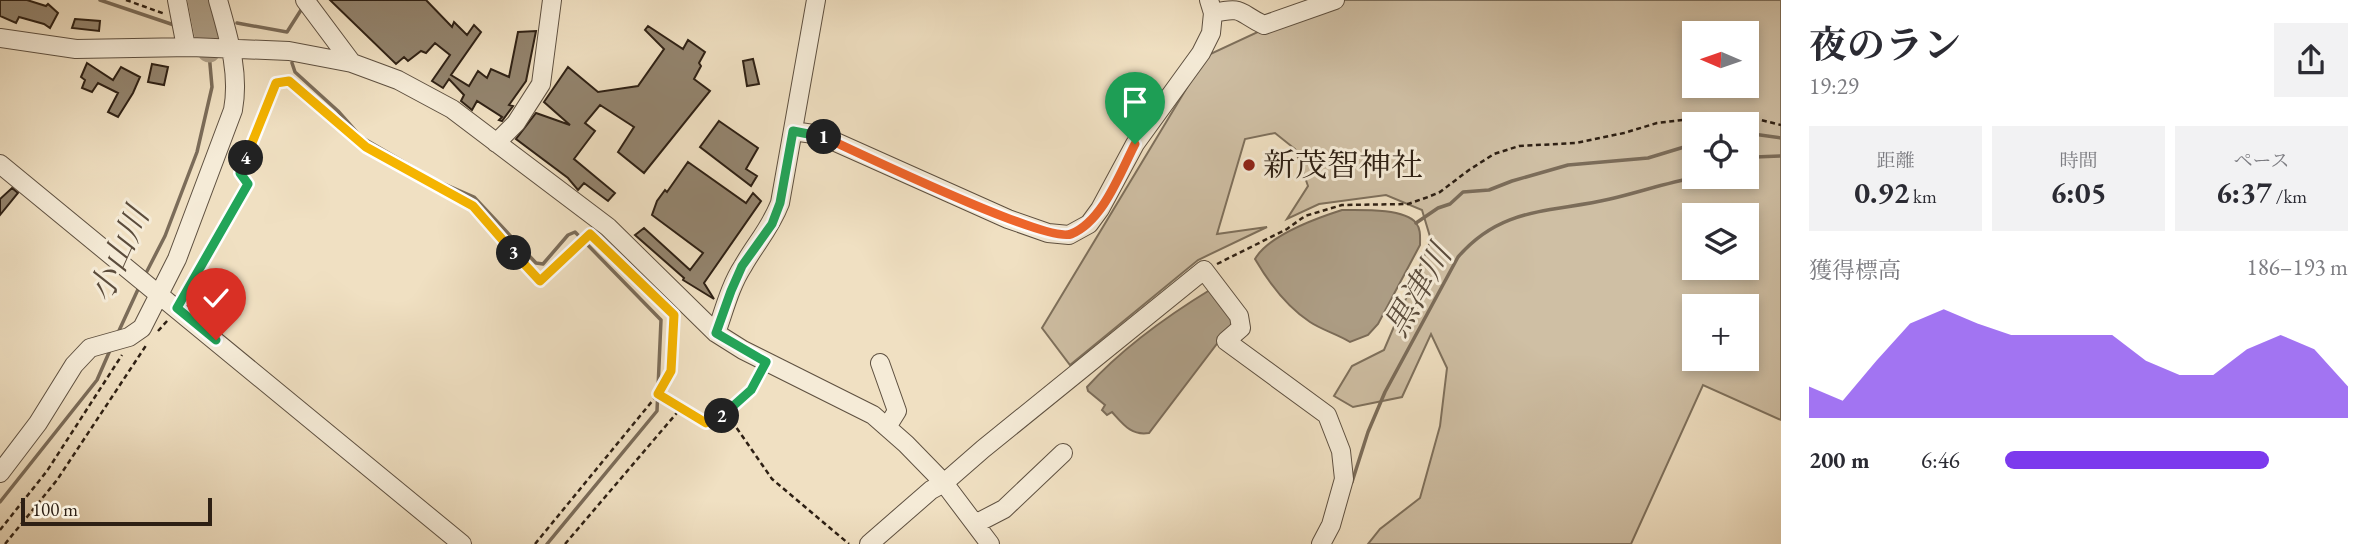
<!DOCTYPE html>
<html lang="ja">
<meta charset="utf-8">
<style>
body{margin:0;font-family:"EB Garamond","Noto Serif JP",serif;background:#f2f2f3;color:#2b2b33;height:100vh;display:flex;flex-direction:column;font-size:26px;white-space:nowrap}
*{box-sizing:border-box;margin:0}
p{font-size:23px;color:#7c7c81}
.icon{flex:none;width:38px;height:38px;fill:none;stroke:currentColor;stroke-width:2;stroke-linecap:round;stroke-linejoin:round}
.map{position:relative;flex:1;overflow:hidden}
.details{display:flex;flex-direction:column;background:#fff;width:595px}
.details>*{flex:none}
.needle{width:46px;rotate:272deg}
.tools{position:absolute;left:1682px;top:21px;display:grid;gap:14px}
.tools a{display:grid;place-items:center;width:77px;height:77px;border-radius:0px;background:#fff;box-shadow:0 4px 10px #0003;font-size:35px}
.scale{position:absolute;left:21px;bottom:18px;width:191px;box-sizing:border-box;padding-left:7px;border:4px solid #2e2014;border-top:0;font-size:19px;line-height:24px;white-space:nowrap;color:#2e2014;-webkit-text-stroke:5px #f5ebd7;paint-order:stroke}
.pin{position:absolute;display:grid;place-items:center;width:60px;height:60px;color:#fff;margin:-72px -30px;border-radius:50% 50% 50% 0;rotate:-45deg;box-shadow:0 0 7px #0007}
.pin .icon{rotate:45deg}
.km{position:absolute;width:35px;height:35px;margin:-18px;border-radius:50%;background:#222;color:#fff;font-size:19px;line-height:35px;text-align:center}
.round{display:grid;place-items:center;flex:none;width:74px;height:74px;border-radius:0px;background:#f2f2f3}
.head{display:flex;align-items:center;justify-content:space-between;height:119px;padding:0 28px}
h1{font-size:38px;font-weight:700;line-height:52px}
.stats{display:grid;grid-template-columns:repeat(3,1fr);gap:10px;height:119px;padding:7px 28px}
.stats div{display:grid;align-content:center;border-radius:0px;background:#f2f2f3;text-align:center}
.stats b{font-size:30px;font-weight:700}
.stats small{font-size:19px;font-weight:400}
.stats p{font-size:19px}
.chart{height:196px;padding:14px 28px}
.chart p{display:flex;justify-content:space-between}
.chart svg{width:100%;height:126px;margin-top:7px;fill:#7c3aed;opacity:.7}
ul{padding:0 28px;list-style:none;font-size:23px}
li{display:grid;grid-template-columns:112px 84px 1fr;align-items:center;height:52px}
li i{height:18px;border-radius:9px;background:#7c3aed}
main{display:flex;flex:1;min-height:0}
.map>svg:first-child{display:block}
.green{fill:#cfbfa4;stroke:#7e705c;stroke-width:2;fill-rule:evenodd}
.water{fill:#ae9f87;stroke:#7b6c59;stroke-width:2}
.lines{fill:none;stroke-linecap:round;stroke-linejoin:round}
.stream{stroke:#7b6c59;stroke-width:3.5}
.river{stroke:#ae9f87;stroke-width:23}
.building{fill:#93846e;stroke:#2e2014;stroke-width:2}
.minor-casing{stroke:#5e5040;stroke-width:20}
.path{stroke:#2e2014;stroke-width:2.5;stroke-dasharray:5 3.5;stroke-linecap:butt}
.minor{stroke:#f5ebd7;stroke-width:18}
.split-1-casing{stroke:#fff;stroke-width:14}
.split-2-casing{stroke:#fff;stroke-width:14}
.split-3-casing{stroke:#fff;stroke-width:14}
.split-4-casing{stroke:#fff;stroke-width:14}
.split-5-casing{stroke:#fff;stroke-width:14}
.split-1{stroke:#f0652b;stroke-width:9}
.split-2{stroke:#22a559;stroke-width:9}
.split-3{stroke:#f5b400;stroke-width:9}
.split-4{stroke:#f5b400;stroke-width:9}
.split-5{stroke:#22a559;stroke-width:9}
.poi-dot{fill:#8f2418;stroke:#f5ebd7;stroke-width:2.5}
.labels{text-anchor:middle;stroke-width:6;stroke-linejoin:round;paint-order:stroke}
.poi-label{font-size:32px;fill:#2e2014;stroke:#f5ebd7;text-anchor:start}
.water-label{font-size:33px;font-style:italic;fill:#5b4c3c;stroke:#f5ebd7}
</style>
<main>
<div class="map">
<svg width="1781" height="544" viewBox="0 0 1781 544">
<rect width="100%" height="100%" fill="#f0e0c2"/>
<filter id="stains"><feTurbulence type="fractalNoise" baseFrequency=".00286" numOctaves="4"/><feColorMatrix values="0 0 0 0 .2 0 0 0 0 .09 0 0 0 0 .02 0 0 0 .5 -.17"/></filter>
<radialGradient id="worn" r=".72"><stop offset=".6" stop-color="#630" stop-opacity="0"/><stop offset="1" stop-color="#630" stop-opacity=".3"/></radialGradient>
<path class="green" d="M1327 0H1781V420L1703 385 1631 544H1368L1380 529 1420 498 1440 426 1447 368 1431 334 1402 397 1353 407 1334 396 1352 366 1384 350 1431 240 1422 210 1386 195 1319 204 1287 219 1308 186 1295 149 1275 133 1245 139 1217 234 1267 227 1198 260 1070 365 1042 328 1206 56ZM1694 33H1746V86H1694ZM1694 124H1746V177H1694ZM1694 215H1746V268H1694ZM1694 306H1746V359H1694Z"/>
<path class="water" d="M1342 210C1360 210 1404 208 1416 223 1421 229 1420 237 1420 245L1378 324 1368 335 1350 342C1337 334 1322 330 1310 322 1287 307 1269 283 1255 259 1269 235 1317 218 1342 210Z
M1213 288 1235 320 1149 433C1131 436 1123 424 1112 412L1107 415 1102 410 1105 405 1088 391 1087 387C1123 347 1167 316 1213 288Z"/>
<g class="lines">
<path class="stream" d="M100 0 174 25
M237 23 287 32 301 10
M292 63 295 72 338 111 361 137 435 180 474 197 536 263 543 264 568 235 575 232 661 320 657 411 547 544
M1746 133 1781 138
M1746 160 1755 157 1781 156
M1416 223 1438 208 1450 204 1463 192 1489 190 1512 181 1568 165 1648 158 1694 144
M145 275 165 236 197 152 212 87 209 53
M117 335 140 285
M1352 482 1368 432 1385 392 1458 257C1502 206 1550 213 1610 199 1640 192 1668 182 1699 177
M0 502 97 380 111 348"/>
<path class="river" d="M199 0 209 51"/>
</g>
<path class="building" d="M0 0H27L46 6 48 4 58 13 50 28 44 24 19 17 16 23 0 16Z
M330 0H426L452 27 454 22 467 35 474 25 481 32 451 75 469 86 478 71 487 78 491 69 509 77 518 32 536 31 526 81 509 105 513 106 502 121 499 120 502 117 477 101 472 110 461 101 464 95 449 79 443 88 432 81 450 55 435 43 426 53 421 51 408 61 404 57 396 64Z
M75 19 100 21 99 31 72 28Z
M648 26 683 49 688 40 705 52 699 63 701 66 694 79 710 91 644 173 618 152 634 127 600 105 585 123 595 131 574 159 615 193 608 201 584 183 578 190 568 178 516 139 536 113 570 125 544 102 568 67 598 92 638 86 664 49 645 30Z
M753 59 759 84 747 86 743 61Z
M87 63 113 80 121 67 140 77 133 93 118 117 108 112 118 93 98 83 92 92 82 88 85 80 81 77Z
M152 64 168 67 164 85 148 82Z
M719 121 758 148 746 169 757 176 751 186 700 147Z
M688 162 746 203 753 193 761 201 704 283 714 299 683 280 684 278 635 235 644 228 690 270 703 253 652 215 657 201 665 190 667 192Z
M12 188 18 193 0 215V199Z"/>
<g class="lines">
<defs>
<path id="minor" d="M177 0 186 47
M305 0 352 63
M1213 13C1245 6 1238 13 1264 25L1335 0
M0 38 76 49 191 47 289 51 352 63 398 80 452 109 608 227 716 333 743 350 873 415 906 444 944 483 990 544
M793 131 820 135 1008 219 1048 233 1069 235 1089 224 1100 209 1135 144 1201 53 1211 33 1213 13 1209 0
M496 143 516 123 541 84 552 0
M0 164 462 544
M716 333C724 311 730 286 743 266 756 243 770 229 780 203L816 0
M880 363 897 411 887 427
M0 473 38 423 74 365 90 348 129 337 142 328 177 259 233 110C240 72 228 36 218 0
M975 524 1004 509 1063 453
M869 544 931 490 944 483 983 449 1204 270 1239 316 1241 328 1226 341 1327 415 1341 451 1344 479 1331 525 1321 544"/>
</defs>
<use href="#minor" class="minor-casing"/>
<path class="path" d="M126 0 165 14
M1217 264 1287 229 1305 216 1342 205 1408 204 1428 197 1440 192 1469 170 1494 154 1519 146 1576 143 1624 133 1657 123 1716 116H1745L1781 125
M183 297 248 184 240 173 276 83 289 81 366 147 473 206 540 281 590 234 670 310
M158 331 168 320
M659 394 706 423C731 412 746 398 760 374
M727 414 772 479 849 544
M0 530 47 471 122 355
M5 544 57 480 147 344
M535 544 658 394 671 371 674 315
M565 544 681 408"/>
<use href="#minor" class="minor"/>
</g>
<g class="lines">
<defs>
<path id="split-1" d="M824 137C859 153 1047 244 1071 234 1103 221 1120 173 1135 144"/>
<path id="split-2" d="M722 416 751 390 766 362 716 333 731 291 742 266 772 224 780 203 793 131 824 137"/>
<path id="split-3" d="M514 253 540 281 590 234 674 315 671 371 658 394 706 423 722 416"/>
<path id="split-4" d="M246 158 276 83 289 81 366 147 473 206 514 253"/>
<path id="split-5" d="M216 340 177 308 248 184 240 173 246 158"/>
</defs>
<use href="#split-1" class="split-1-casing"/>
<use href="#split-2" class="split-2-casing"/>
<use href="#split-3" class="split-3-casing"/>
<use href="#split-4" class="split-4-casing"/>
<use href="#split-5" class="split-5-casing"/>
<use href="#split-1" class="split-1"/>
<use href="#split-2" class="split-2"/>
<use href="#split-3" class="split-3"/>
<use href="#split-4" class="split-4"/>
<use href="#split-5" class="split-5"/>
</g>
<circle class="poi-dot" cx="1249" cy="165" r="7"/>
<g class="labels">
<g class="poi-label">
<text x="1263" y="176">新茂智神社</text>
</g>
<g class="water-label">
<text transform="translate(118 254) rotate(-66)" y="12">小山川</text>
<text transform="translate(1417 290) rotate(-60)" y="12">黒津川</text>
</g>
</g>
<rect width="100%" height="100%" filter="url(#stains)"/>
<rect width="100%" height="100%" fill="url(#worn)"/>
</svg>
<div class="tools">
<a><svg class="needle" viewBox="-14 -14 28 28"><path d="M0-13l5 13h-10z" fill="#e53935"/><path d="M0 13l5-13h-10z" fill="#7c7c81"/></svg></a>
<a><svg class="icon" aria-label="locate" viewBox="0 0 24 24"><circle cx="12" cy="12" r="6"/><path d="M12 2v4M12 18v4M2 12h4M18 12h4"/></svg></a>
<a><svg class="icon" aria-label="layers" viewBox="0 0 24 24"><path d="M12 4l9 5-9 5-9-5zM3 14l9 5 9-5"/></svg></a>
<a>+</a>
</div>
<div class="scale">100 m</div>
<div class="pin" style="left:1135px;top:144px;background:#1e9e55"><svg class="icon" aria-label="arrive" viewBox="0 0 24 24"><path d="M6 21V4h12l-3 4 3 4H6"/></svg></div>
<div class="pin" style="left:216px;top:340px;background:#d93025"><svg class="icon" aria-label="check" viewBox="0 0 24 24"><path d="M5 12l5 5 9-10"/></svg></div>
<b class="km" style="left:824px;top:137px">1</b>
<b class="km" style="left:722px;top:416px">2</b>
<b class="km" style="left:514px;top:253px">3</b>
<b class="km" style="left:246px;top:158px">4</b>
</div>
<section class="details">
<div class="head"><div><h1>夜のラン</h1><p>19:29</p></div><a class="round"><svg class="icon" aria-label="share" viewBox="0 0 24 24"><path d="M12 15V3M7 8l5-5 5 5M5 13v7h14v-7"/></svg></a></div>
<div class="stats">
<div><p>距離</p><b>0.92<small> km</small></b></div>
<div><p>時間</p><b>6:05</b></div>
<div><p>ペース</p><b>6:37<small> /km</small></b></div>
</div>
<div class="chart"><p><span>獲得標高</span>186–193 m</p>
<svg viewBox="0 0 160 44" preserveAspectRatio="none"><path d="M0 44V33L10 38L20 24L30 11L40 6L50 11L60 15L70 15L80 15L90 15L100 24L110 29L120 29L130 20L140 15L150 20L160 33V44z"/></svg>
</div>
<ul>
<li><b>200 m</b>6:46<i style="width:77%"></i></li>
</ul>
</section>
</main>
